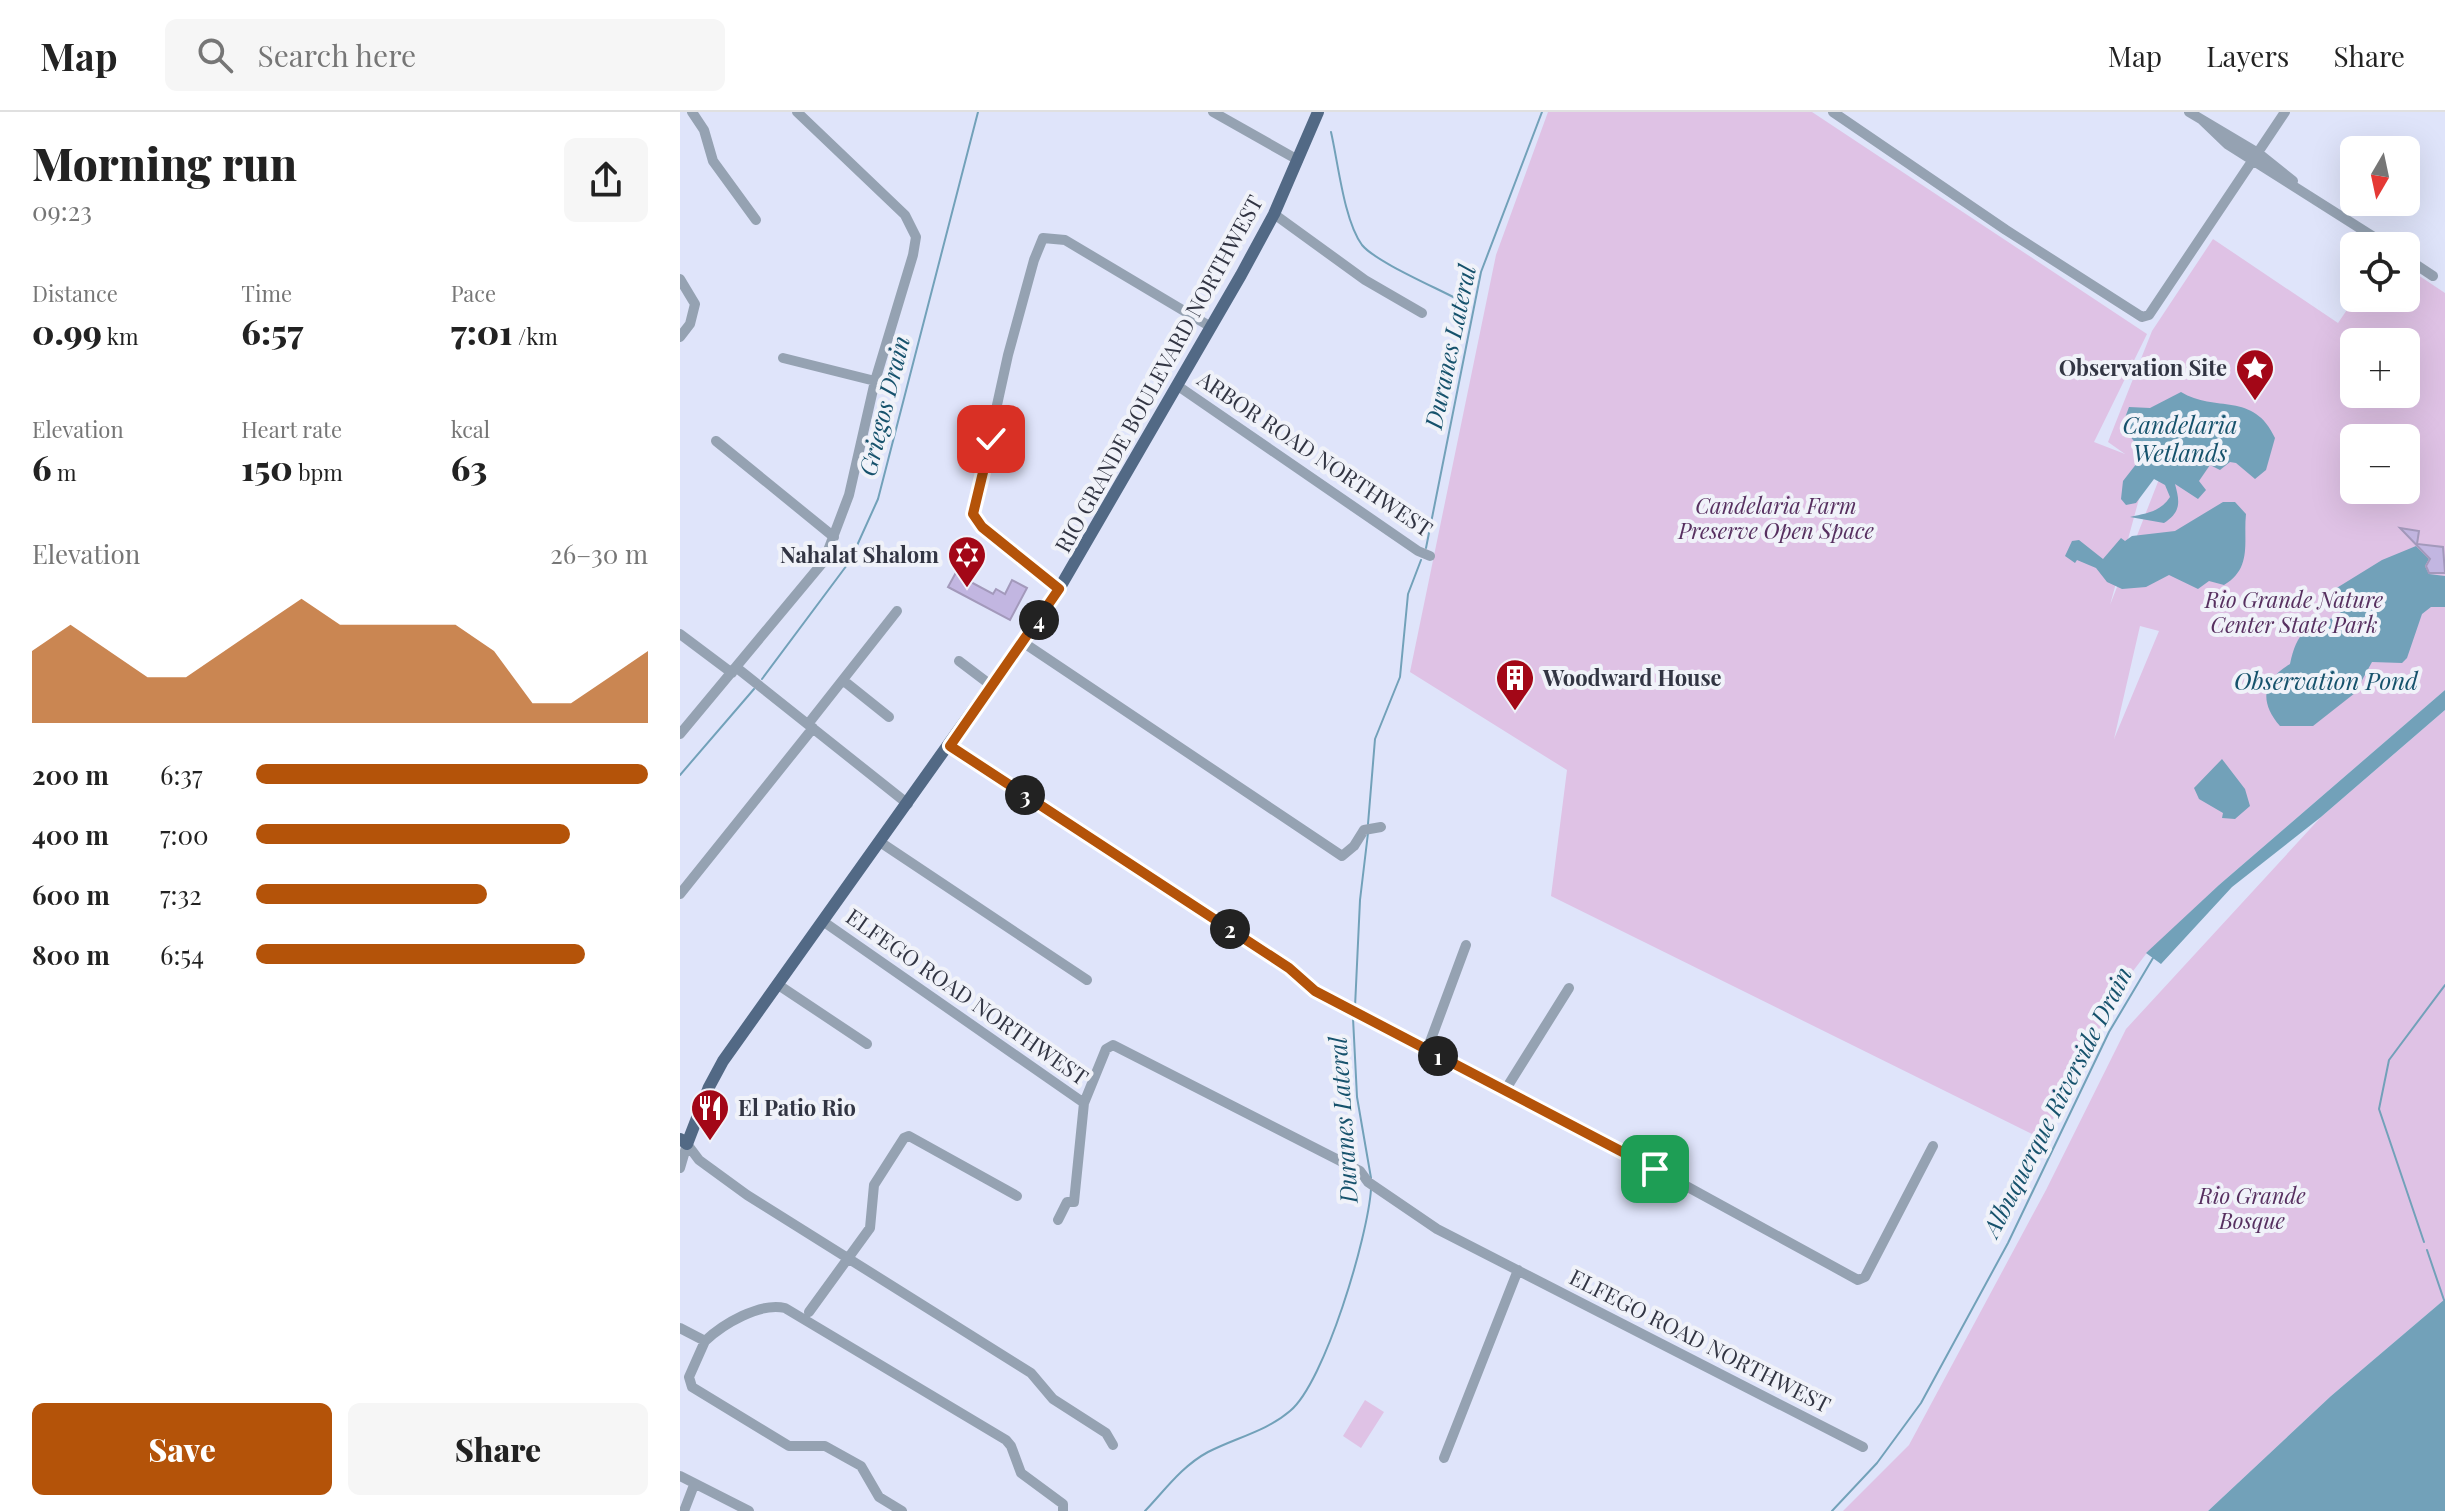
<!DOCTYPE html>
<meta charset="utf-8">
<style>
body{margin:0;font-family:"Playfair Display",serif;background:#f6f6f6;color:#222;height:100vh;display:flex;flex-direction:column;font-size:30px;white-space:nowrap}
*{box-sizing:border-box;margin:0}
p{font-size:26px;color:#767676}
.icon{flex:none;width:44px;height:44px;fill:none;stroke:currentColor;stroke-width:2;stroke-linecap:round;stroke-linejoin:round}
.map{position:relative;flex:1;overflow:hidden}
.side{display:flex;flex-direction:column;background:#fff;width:680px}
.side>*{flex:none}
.needle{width:52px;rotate:189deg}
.tools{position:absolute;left:1660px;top:24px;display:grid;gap:16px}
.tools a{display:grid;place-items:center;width:80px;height:80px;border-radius:12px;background:#fff;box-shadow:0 8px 32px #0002;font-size:40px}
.pin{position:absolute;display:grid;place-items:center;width:68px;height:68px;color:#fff;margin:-34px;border-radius:16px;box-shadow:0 4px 12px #0006}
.km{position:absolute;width:40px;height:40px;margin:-20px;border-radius:50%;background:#222;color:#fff;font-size:22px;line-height:40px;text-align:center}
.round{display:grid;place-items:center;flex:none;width:84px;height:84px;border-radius:12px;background:#f6f6f6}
.headline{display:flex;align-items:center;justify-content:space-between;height:136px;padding:0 32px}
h1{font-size:44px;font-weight:800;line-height:60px}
.metrics{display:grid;grid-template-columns:repeat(3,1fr);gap:12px;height:136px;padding:8px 32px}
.metrics div{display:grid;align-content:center}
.metrics b{font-size:34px;font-weight:800}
.metrics small{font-size:22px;font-weight:400}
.metrics p{font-size:22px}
.chart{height:224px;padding:16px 32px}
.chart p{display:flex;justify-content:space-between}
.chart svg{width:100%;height:144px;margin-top:8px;fill:#b45309;opacity:.7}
.cta{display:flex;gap:16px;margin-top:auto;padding:16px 32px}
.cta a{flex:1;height:92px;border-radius:12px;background:#b45309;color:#fff;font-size:32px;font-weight:800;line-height:92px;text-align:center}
.cta a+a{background:#f6f6f6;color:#222}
ul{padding:0 32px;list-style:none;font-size:26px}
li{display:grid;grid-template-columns:128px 96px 1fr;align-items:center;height:60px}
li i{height:20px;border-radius:10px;background:#b45309}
header{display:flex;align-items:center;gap:48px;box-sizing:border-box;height:112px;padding:0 40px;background:#fff;border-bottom:2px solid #e0e0e0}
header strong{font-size:38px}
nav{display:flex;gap:44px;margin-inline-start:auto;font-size:28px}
.search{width:560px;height:72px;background:#f6f6f6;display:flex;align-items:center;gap:20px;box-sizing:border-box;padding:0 28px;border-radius:12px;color:#767676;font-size:30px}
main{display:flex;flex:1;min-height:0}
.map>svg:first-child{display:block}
.green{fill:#dfc2e5;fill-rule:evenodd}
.water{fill:#72a1b9}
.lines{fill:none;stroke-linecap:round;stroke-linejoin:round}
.stream{stroke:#72a1b9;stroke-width:2}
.building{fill:#c2b6e1;stroke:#a399bb;stroke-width:2}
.minor{stroke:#95a2b2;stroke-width:10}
.major{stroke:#526985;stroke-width:12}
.route-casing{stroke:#fff;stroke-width:16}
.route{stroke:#b45309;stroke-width:10}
.labels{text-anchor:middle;stroke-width:8;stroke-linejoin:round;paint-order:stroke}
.poi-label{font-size:22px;font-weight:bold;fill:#323543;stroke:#f0f2f9;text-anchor:end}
.street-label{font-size:22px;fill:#323543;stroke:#f0f2f9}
.park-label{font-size:22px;font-style:italic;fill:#573060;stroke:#f0f2f9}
.water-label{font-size:24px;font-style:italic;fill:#16526c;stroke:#f0f2f9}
</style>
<header>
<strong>Map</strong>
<div class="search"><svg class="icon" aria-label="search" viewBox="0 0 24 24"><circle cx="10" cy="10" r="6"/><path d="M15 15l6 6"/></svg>Search here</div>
<nav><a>Map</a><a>Layers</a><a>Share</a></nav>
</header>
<main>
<section class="side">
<div class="headline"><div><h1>Morning run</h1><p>09:23</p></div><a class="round"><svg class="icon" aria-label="share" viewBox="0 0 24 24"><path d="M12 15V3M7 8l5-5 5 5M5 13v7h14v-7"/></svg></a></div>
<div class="metrics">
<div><p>Distance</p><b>0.99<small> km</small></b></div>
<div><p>Time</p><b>6:57</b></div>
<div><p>Pace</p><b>7:01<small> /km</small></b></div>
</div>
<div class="metrics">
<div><p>Elevation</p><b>6<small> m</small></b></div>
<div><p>Heart rate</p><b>150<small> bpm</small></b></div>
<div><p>kcal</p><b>63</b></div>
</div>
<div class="chart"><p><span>Elevation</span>26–30 m</p>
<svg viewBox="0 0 160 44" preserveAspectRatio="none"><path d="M0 44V22L10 14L20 22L30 30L40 30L50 22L60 14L70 6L80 14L90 14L100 14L110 14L120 22L130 38L140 38L150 30L160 22V44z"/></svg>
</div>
<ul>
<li><b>200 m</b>6:37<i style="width:100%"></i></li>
<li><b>400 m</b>7:00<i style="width:80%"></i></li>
<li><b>600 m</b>7:32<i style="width:59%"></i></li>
<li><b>800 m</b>6:54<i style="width:84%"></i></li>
</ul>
<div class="cta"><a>Save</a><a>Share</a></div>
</section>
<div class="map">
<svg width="1765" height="1399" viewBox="0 0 1765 1399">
<rect width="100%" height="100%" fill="#dfe4fa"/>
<path class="green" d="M868 0H1132L1467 222 1414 330 1445 342 1428 330 1472 219 1533 127 1658 211 1675 186H1726V155L1765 181V578L1539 773 1466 842 1450 863 1362 1027 871 784 887 658 730 560 816 143ZM1674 230H1726V282H1674ZM1674 326H1726V378H1674ZM1468 354 1481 362 1430 493ZM1460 514 1479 519 1434 627Z
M1765 598V1187L1651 1284 1528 1399H1163L1229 1333 1366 1078 1446 917 1641 705Z
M685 1288 704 1300 681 1336 663 1324Z"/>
<path class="water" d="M1501 280C1535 301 1574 279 1595 326L1586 358 1575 367 1556 351 1550 350 1540 358 1530 353 1519 369 1526 378 1518 387 1495 372C1500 390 1501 400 1484 411L1450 405C1467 401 1480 400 1490 385L1485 373 1474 367 1456 391 1446 393 1441 387 1443 369 1464 342 1442 314 1449 295 1470 296Z
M1543 390H1555L1566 402C1563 429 1573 456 1544 473L1529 469 1518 477 1489 463 1466 475 1442 477 1427 470 1416 456 1397 448 1395 451 1385 444 1392 429 1399 428 1423 447 1441 426 1445 429 1452 424 1495 419Z
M1736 434 1749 447 1745 454 1749 462 1765 464V495H1751L1742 502 1727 546 1722 551 1692 550 1675 581 1633 614H1600C1579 590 1582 568 1610 552 1617 520 1627 511 1658 505L1664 494 1655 477 1702 448Z
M1765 578V598L1641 705 1552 775 1481 852 1466 841 1539 773Z
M1542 647 1565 677 1570 694 1555 707 1542 706 1543 701 1519 687 1514 676Z
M1765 1187V1399H1528L1651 1284Z"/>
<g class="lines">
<path class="stream" d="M651 20C658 50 664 109 682 133 696 150 757 176 779 188
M746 436 801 160 862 0
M82 567 170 449 198 387 298 0
M0 663 74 577
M688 712 695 627 720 565 728 482 741 448
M675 895 680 788 688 721
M673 906 677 985 691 1066
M1744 1130 1699 997 1709 948 1765 873
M1747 1138 1764 1188
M465 1399C485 1378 502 1354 528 1340 555 1326 587 1319 610 1299 645 1270 688 1124 691 1077
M1152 1399 1197 1351 1241 1291 1328 1131 1429 920 1473 846"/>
</g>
<path class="building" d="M1720 416 1739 419 1737 432 1763 435 1765 461H1749L1746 454 1750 447Z
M285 444 297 451 287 468 313 482 316 477 325 482 332 468 347 476 330 508 268 475Z"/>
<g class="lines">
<path class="minor" d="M12 0 24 18 33 49 76 108
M533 0 618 48
M1153 0 1326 118 1462 205 1469 203 1605 0
M1509 0 1578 41 1613 69
M1522 8 1547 32 1708 134
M594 102 685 168 742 201
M1726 146 1753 164
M0 167 15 192 10 212 0 225
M103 246 195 269
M498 274 738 439 750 444
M36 329 154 425
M379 477 302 415 293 402 328 243 354 148 363 126 385 128 531 215
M0 522 52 561
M344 531 662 744 674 734 684 718 701 715
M279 549 312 574
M57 556 228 692
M164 569 209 605
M128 612 217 499
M0 622 144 449 169 383 195 269 233 143 236 125 225 103 117 0
M270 634 669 899 975 1057 1178 1168 1185 1165 1253 1034
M200 730 407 868
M0 782 133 616
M144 810 404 991 426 937 433 933 680 1059 688 1070 757 1117 1183 1335
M97 872 187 932
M747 938 786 833
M824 980 889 876
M7 1032 19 1048 67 1083 351 1261 373 1287 426 1321 433 1333
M0 1056 7 1032
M378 1108 387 1090H394L404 991
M129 1200 190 1116 194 1073 224 1026 229 1024 337 1084
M0 1216 25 1229C43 1212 80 1190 105 1196L326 1328 331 1334 341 1361 383 1392V1399
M25 1229 9 1265 12 1275 109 1334H145L181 1354 199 1385 222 1399
M764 1346 838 1158
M0 1364 69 1399
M4 1399 14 1373"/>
<path class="major" d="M0 1027 7 1032 29 975 43 949 379 477 561 163 594 102 638 0"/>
</g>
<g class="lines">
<defs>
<path id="route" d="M311 327 293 402 302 415 379 477 270 634 609 856 635 879 975 1057"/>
</defs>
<use href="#route" class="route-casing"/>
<use href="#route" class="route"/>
</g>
<defs>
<symbol id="sight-pin" viewBox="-11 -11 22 30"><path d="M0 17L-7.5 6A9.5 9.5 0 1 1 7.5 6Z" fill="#a30717" stroke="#f0f2f9"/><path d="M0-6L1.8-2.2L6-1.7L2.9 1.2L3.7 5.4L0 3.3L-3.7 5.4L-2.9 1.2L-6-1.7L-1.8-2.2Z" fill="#fff"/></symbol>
<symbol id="synagogue-pin" viewBox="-11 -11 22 30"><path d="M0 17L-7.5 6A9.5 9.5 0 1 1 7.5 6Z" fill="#a30717" stroke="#f0f2f9"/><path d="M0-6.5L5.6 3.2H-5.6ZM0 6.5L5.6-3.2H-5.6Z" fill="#fff"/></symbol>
<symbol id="building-pin" viewBox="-11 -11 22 30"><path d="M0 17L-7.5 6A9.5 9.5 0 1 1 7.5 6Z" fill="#a30717" stroke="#f0f2f9"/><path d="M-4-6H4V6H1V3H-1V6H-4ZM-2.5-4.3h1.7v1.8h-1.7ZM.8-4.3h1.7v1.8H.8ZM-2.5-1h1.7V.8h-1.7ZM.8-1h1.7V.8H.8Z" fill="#fff"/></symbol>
<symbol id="restaurant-pin" viewBox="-11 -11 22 30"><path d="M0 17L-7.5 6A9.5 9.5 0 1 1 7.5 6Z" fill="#a30717" stroke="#f0f2f9"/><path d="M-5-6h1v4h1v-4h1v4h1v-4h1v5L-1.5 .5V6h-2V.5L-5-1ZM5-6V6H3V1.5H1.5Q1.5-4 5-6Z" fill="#fff"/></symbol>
</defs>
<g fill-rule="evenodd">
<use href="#sight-pin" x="1553" y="234" width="44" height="60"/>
<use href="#synagogue-pin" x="265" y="421" width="44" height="60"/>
<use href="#building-pin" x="813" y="544" width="44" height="60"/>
<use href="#restaurant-pin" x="8" y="974" width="44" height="60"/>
</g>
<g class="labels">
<g class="poi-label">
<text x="1547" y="264">Observation Site</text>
<text x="259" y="451">Nahalat Shalom</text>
<text x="863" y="574" text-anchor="start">Woodward House</text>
<text x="58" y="1004" text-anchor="start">El Patio Rio</text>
</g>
<g class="street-label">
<text transform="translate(479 262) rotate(-61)" y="8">RIO GRANDE BOULEVARD NORTHWEST</text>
<text transform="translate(635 342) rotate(34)" y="8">ARBOR ROAD NORTHWEST</text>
<text transform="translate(287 885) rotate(35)" y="8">ELFEGO ROAD NORTHWEST</text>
<text transform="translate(1020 1229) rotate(27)" y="8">ELFEGO ROAD NORTHWEST</text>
</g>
<g class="park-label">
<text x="1096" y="402">Candelaria Farm<tspan x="1096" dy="25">Preserve Open Space</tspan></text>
<text x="1614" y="496">Rio Grande Nature<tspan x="1614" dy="25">Center State Park</tspan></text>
<text x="1572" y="1092">Rio Grande<tspan x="1572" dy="25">Bosque</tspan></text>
</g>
<g class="water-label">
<text transform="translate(771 235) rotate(-78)" y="8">Duranes Lateral</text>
<text transform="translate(205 294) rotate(-76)" y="8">Griegos Drain</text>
<text x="1500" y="322">Candelaria<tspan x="1500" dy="28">Wetlands</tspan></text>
<text x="1646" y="578">Observation Pond</text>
<text transform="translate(1378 990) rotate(-63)" y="8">Albuquerque Riverside Drain</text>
<text transform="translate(664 1008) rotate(-94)" y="8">Duranes Lateral</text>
</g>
</g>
</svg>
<div class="tools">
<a><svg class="needle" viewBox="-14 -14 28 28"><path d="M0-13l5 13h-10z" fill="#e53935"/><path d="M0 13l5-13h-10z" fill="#767676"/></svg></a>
<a><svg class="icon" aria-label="locate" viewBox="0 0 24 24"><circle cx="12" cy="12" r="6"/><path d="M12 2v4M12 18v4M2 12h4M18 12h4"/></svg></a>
<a>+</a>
<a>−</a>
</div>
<div class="pin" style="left:975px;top:1057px;background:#1e9e55"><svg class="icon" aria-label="arrive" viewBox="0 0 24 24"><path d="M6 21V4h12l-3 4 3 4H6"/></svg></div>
<div class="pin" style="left:311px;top:327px;background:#d93025"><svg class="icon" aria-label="check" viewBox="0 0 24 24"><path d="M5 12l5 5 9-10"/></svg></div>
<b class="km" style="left:758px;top:944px">1</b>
<b class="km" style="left:550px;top:817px">2</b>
<b class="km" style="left:345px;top:683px">3</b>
<b class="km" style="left:359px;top:508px">4</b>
</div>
</main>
